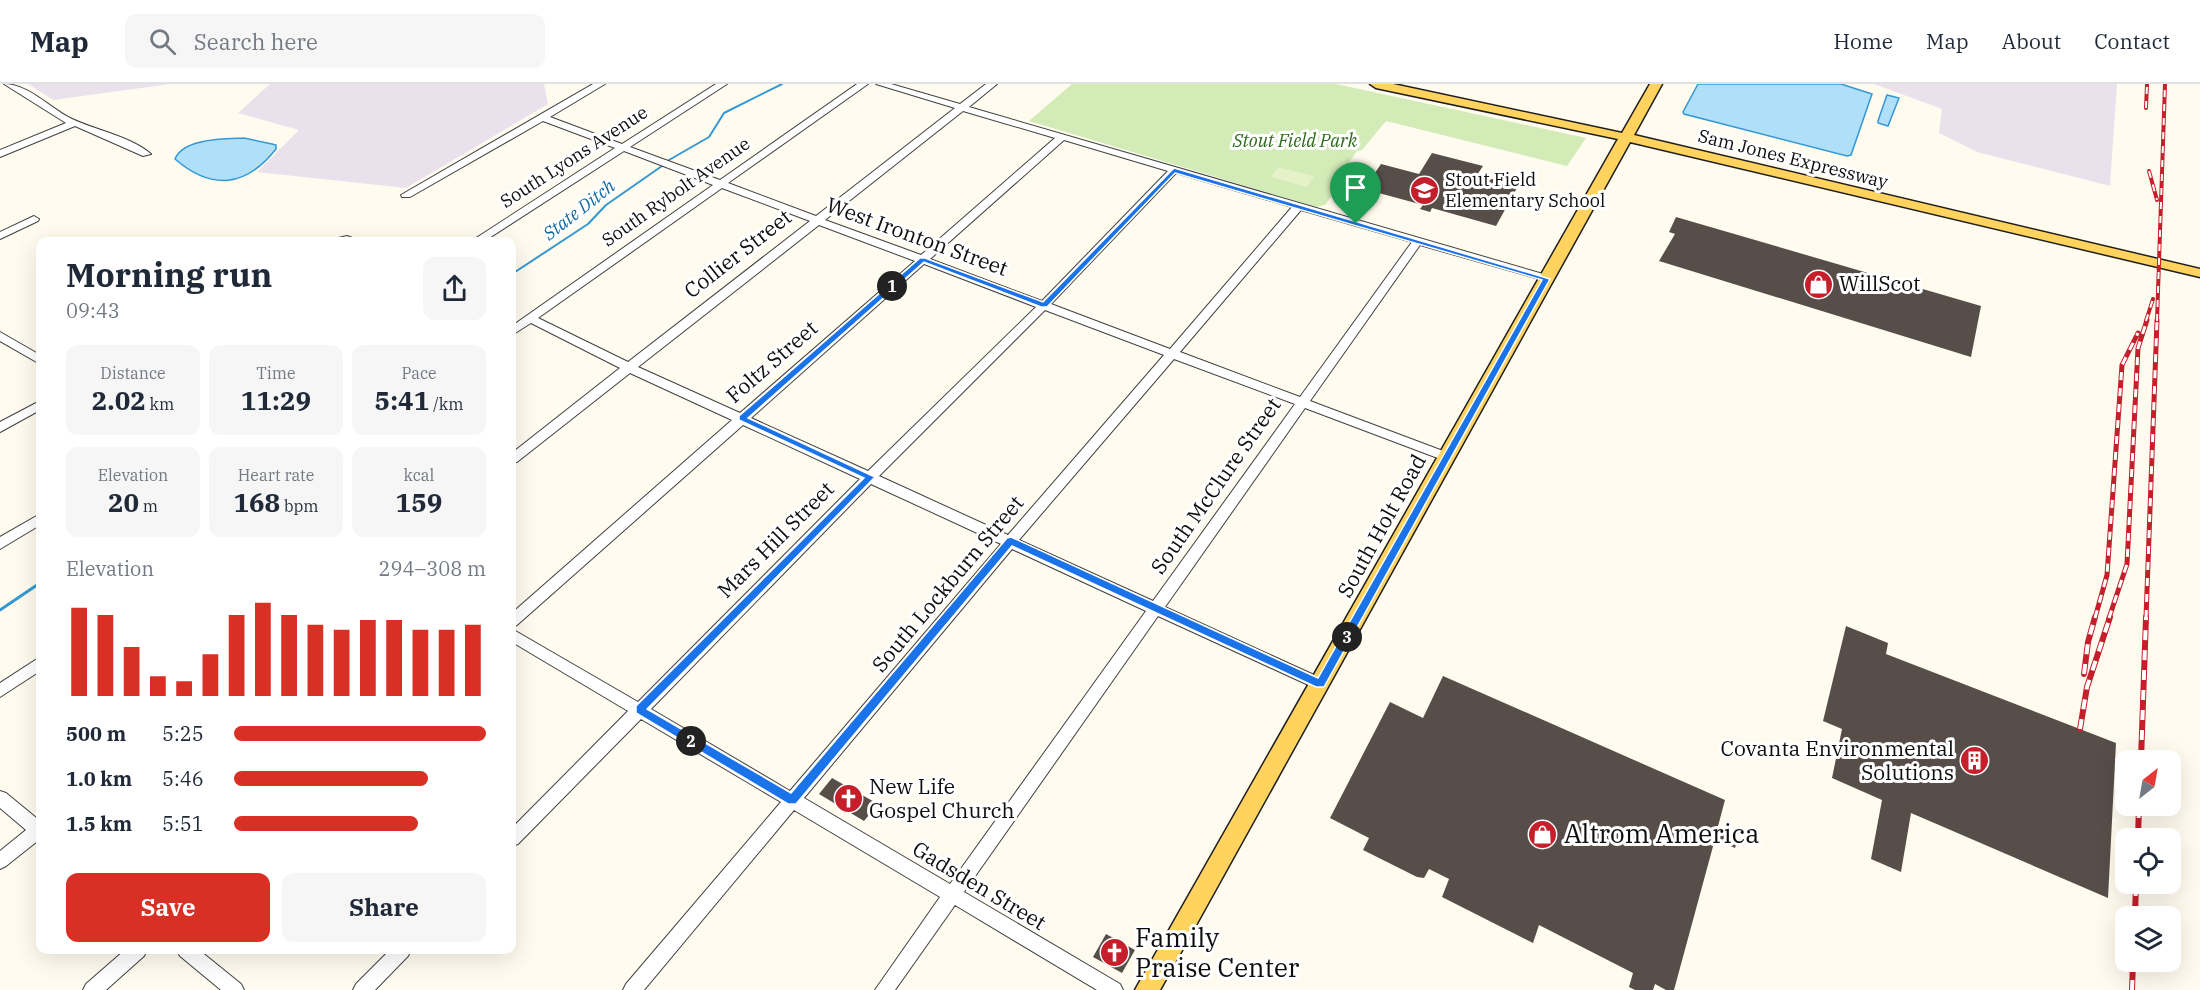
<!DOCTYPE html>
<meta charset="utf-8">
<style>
body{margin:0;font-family:"IBM Plex Serif",serif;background:#f6f6f7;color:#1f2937;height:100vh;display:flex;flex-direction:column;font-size:22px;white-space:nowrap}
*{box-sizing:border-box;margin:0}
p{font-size:20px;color:#747a83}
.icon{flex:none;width:33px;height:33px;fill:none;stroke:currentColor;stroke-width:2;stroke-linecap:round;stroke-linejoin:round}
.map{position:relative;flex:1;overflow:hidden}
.side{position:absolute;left:36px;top:153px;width:480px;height:717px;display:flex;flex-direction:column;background:#fff;border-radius:12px;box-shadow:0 6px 24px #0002}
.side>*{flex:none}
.needle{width:39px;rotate:31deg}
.buttons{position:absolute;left:2115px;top:666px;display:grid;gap:12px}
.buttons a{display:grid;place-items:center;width:66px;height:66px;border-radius:12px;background:#fff;box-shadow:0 6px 24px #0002;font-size:30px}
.pin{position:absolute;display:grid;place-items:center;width:51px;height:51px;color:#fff;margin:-62px -26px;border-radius:50% 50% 50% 0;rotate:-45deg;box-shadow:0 0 6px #0007}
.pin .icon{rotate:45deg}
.km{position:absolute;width:30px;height:30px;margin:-15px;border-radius:50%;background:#222;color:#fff;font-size:16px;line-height:30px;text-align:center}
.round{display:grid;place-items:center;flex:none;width:63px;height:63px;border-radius:12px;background:#f6f6f7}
.overview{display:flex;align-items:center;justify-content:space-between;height:102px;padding:0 30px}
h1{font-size:33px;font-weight:700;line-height:45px}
.figures{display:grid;grid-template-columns:repeat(3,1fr);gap:9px;height:102px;padding:6px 30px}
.figures div{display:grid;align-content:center;border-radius:12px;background:#f6f6f7;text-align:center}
.figures b{font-size:26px;font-weight:700}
.figures small{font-size:16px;font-weight:400}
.figures p{font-size:16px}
.chart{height:168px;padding:12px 30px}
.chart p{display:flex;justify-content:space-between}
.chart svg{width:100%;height:108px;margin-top:6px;stroke:#d93025;stroke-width:6}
.button{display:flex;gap:12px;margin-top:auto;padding:12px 30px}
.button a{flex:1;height:69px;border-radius:12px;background:#d93025;color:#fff;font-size:24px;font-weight:700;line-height:69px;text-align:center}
.button a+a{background:#f6f6f7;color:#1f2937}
ul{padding:0 30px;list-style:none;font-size:20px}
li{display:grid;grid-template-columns:96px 72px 1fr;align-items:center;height:45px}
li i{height:15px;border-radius:8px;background:#d93025}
header{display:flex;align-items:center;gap:36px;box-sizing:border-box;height:84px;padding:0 30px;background:#fff;border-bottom:2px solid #e0e1e3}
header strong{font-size:28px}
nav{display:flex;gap:33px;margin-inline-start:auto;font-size:21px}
.search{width:420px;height:54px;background:#f6f6f7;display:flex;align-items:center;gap:15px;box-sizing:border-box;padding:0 21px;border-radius:12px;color:#747a83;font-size:22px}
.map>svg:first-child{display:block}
.industrial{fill:#ebe1ed}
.green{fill:#d3ebb6}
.pitch{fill:#e5f2c8}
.water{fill:#b0e0f9;stroke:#3398d4;stroke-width:1.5}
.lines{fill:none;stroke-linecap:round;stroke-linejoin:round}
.stream-far1{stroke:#3398d4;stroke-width:2}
.stream{stroke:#3398d4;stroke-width:3}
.building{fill:#574e49}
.minor-casing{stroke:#414141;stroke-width:2}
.major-casing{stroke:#1f1f1f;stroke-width:3}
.minor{fill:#fff;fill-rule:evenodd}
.major{fill:#ffd35e;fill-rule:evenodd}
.rail-far2-casing{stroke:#c41f2b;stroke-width:4}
.rail-far1-casing{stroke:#c41f2b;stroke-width:5}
.rail-casing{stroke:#c41f2b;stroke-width:6}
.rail-far2{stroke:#fff;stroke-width:2;stroke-dasharray:7;stroke-linecap:butt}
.rail-far1{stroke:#fff;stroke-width:3;stroke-dasharray:8;stroke-linecap:butt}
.rail{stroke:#fff;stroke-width:4;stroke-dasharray:10;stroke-linecap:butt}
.route{fill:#1a73e8;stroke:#fff;stroke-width:1.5;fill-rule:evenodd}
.labels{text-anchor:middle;stroke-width:6;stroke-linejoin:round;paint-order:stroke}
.far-park-label{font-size:18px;font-style:italic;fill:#2d691b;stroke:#fff}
.far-street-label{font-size:18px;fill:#0e0e0e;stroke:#fff}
.far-poi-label{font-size:18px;fill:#0e0e0e;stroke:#fff;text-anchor:start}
.far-water-label{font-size:18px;font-style:italic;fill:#1169a5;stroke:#fff}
.street-label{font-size:21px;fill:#0e0e0e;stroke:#fff}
.poi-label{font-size:21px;fill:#0e0e0e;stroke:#fff;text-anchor:start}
.near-poi-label{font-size:26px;fill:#0e0e0e;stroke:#fff;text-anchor:start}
</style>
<header>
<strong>Map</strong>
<div class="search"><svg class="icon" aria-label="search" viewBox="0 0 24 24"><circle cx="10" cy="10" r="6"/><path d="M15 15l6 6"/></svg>Search here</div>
<nav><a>Home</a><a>Map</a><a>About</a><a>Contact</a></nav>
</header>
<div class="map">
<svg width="2200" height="906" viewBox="0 0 2200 906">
<rect width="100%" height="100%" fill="#fffbee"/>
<path class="industrial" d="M28 0H170L53 16Z
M270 0H544L548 20 406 104 257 88 299 46 238 29Z
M1874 0H2117L2110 102 1977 68 1939 49 1942 25Z"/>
<path class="green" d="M1072 0H1336L1586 54 1567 82 1386 37 1362 66 1357 67 1338 94 1342 98 1325 121 1316 123 1029 37Z"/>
<path class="pitch" d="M1278 83 1314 92 1307 103 1271 93Z"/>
<path class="water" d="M1698 0H1841L1872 10 1851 71 1847 72 1684 30 1683 28Z
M1887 11 1899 14 1888 42 1878 39V37Z
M244 54 272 60 276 61V65C246 103 212 107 175 75 183 54 225 55 244 54Z"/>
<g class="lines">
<path class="stream-far1" d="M669 76 709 53 724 29 782 0
M512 190 588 140 606 121 662 82"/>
<path class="stream" d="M0 526 40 499"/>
</g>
<path class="building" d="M1432 69 1483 82 1477 91 1500 97 1502 95 1515 98 1514 101 1518 102 1496 142 1432 124 1430 128 1420 125 1423 121 1364 105 1381 80 1419 90Z
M1676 133 1981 222 1971 273 1659 177 1675 150 1669 148Z
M1846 542 1888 559 1886 570 2116 659 2108 814 1911 729 1901 788 1871 775 1882 716 1832 694 1842 645 1823 637Z
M1443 592 1725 716 1717 746 1738 755 1735 764 1715 755 1674 906H1666L1655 900 1653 906H1635L1629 903 1633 889 1539 841 1533 859 1442 813 1449 795 1429 785 1424 794 1417 793 1363 766 1369 754 1330 734 1390 618 1423 634Z
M832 694 878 720 864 737 819 710Z
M1106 850 1135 866 1122 889 1093 873Z"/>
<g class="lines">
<defs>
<path id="minor" d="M4 0C28 0 49 23 70 34 94 46 130 52 151 70L143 72 75 42 0 73V66L66 39Z
M593 0H605L550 33 622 60 716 0H727L630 63 720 96 857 0H868L728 99 816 132 955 24 876 0H891L960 20 986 0H997L969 23 1550 192 1551 194 1546 197 1420 161 1310 317 1451 370 1453 373 1451 376H1443L1305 324 1165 523 1325 596 1327 600 1325 604 1320 606 1315 604 1158 532 964 808 1120 900 1123 906H1097L955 821 895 906H875L940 813 794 726 644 906H623L626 900 781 718 641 635 518 760 512 762V744L628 627 512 558V545L638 618 860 395 743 341 517 541 512 543V529L732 336 630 289 517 378 512 379V369L620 284 531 239 512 251V242L713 101 624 67 483 158H470L615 64 543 37 410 113H402L401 111ZM963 27 1055 54 921 171 825 136ZM1064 56 1168 87 1042 217 930 175ZM1176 89 1292 123 1170 265 1051 220ZM722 104 810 137 628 278 538 234ZM1301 126 1412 158 1300 313 1180 268ZM819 141 915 177 740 329 638 283ZM924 180 1036 223 868 387 751 334ZM1045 226 1164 271 1008 451 879 392ZM1174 275 1295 320 1153 517 1019 456ZM871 400 1001 460 790 707 651 625ZM1012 465 1146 527 950 800 804 714Z
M34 132 39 135 38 137 0 155V148Z
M347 152 363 158H329L330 156Z
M0 248 40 271V280L0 257Z
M40 317V326L0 348V338Z
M40 430V441L0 465V453Z
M40 573V587L0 613V599Z
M0 707 6 709 40 737V755L6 782 0 785V767L26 746 0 724Z
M125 866H147L144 872 106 906H83L86 900Z
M177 866H199L241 900 244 906H221L180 872Z
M390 866H411L408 872 375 906H353L356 900Z"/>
<path id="major" d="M1370 0H1393L1622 49 1650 0H1662L1634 51 2200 185V193L1630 58 1160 906H1135L1618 55 1376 4Z"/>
</defs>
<use href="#minor" class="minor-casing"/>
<use href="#major" class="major-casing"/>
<use href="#minor" class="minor"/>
<use href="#major" class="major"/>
<defs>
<path id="rail-far2" d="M2146 24 2147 0
M2149 87 2157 116
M2146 237 2153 215
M2157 237 2165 0"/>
<path id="rail-far1" d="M2095 534 2107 491 2122 281 2138 249
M2109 534 2127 480 2138 264 2147 236
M2146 534 2157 236"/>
<path id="rail" d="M2084 590 2088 558 2095 533
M2080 645 2087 603 2110 533
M2141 676 2146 533
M2138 754 2139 722
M2135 832 2136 800
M2132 906 2133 878"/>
</defs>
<use href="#rail-far2" class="rail-far2-casing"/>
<use href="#rail-far1" class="rail-far1-casing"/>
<use href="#rail" class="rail-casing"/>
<use href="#rail-far2" class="rail-far2"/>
<use href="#rail-far1" class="rail-far1"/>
<use href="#rail" class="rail"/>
</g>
<path class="route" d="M1174 84 1550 195 1324 603H1316L1012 462 796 720H788L636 629V622L864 394 739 336V332L920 174H925L1043 218ZM1175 89 1542 196 1318 594 1011 453 1007 454 791 709 647 625 875 393 748 334 924 178 1041 223H1047Z"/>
<defs>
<symbol id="school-disc" viewBox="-11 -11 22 22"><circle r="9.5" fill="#c41f2b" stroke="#fff"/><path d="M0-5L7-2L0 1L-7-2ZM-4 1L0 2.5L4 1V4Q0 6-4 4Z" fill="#fff"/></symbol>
<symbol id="shop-disc" viewBox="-11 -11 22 22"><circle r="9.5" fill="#c41f2b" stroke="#fff"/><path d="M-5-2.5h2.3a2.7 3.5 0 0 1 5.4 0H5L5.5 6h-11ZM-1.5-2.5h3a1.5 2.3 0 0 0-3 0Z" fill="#fff"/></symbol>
<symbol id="building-disc" viewBox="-11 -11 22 22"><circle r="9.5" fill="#c41f2b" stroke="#fff"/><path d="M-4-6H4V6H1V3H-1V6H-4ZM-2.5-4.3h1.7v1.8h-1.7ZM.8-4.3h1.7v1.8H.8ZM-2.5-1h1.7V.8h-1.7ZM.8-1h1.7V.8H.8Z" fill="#fff"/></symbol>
<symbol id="church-disc" viewBox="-11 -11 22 22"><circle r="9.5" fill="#c41f2b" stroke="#fff"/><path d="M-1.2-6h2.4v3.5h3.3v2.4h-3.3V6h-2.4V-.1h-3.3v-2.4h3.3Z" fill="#fff"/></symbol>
</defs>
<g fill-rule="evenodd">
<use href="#school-disc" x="1408" y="90" width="33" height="33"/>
<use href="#shop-disc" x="1802" y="184" width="33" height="33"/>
<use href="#building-disc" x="1958" y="660" width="33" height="33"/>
<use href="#church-disc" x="832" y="698" width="33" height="33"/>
<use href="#shop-disc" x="1526" y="734" width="33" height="33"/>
<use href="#church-disc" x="1098" y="852" width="33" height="33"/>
</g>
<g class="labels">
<g class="far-park-label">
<text x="1295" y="63">Stout Field Park</text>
</g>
<g class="far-street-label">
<text transform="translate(574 73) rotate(-33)" y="6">South Lyons Avenue</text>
<text transform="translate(1793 75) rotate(14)" y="6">Sam Jones Expressway</text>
<text transform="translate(676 108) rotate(-35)" y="6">South Rybolt Avenue</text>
</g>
<g class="far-poi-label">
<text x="1445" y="102">Stout Field<tspan x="1445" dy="21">Elementary School</tspan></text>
</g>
<g class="far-water-label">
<text transform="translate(579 126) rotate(-38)" y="6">State Ditch</text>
</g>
<g class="street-label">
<text transform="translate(917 153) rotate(20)" y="7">West Ironton Street</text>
<text transform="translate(738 170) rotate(-38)" y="7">Collier Street</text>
<text transform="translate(772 278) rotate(-41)" y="7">Foltz Street</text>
<text transform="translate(1216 402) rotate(-55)" y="7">South McClure Street</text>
<text transform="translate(1382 442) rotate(-61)" y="7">South Holt Road</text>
<text transform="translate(776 456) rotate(-45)" y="7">Mars Hill Street</text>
<text transform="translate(948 500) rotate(-50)" y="7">South Lockburn Street</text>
<text transform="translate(979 802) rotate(31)" y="7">Gadsden Street</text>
</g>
<g class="poi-label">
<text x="1839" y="207">WillScot</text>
<text x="1954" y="672" text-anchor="end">Covanta Environmental<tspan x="1954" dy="24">Solutions</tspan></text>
<text x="869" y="710">New Life<tspan x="869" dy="24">Gospel Church</tspan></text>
</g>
<g class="near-poi-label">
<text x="1564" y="759">Altrom America</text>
<text x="1135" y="863">Family<tspan x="1135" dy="30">Praise Center</tspan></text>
</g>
</g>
</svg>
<div class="buttons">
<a><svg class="needle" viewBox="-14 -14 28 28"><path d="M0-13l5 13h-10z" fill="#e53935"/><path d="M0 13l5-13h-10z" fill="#747a83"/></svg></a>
<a><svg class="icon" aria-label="locate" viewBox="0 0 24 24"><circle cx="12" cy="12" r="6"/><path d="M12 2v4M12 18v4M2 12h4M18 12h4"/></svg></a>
<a><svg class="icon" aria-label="layers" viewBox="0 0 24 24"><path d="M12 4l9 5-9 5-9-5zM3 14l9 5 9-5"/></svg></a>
</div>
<div class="pin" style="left:1356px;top:140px;background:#1e9e55"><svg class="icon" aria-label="arrive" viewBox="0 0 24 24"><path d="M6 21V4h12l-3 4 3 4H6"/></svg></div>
<b class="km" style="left:892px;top:202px">1</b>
<b class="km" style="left:691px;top:657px">2</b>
<b class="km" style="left:1347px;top:553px">3</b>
<section class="side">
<div class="overview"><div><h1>Morning run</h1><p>09:43</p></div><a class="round"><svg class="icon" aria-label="share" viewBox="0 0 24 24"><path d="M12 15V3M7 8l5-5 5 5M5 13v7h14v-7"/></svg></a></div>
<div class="figures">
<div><p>Distance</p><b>2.02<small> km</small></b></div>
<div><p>Time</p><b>11:29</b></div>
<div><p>Pace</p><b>5:41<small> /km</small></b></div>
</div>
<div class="figures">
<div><p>Elevation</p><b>20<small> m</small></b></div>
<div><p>Heart rate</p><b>168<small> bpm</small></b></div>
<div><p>kcal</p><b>159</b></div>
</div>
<div class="chart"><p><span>Elevation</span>294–308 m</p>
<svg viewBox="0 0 160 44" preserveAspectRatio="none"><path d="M5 44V8M15 44V11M25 44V24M35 44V36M45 44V38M55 44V27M65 44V11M75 44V6M85 44V11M95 44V15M105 44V17M115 44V13M125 44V13M135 44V17M145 44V17M155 44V15"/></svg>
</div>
<ul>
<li><b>500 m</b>5:25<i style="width:100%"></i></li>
<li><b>1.0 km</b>5:46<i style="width:77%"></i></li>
<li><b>1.5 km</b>5:51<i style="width:73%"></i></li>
</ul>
<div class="button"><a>Save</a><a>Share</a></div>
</section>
</div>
